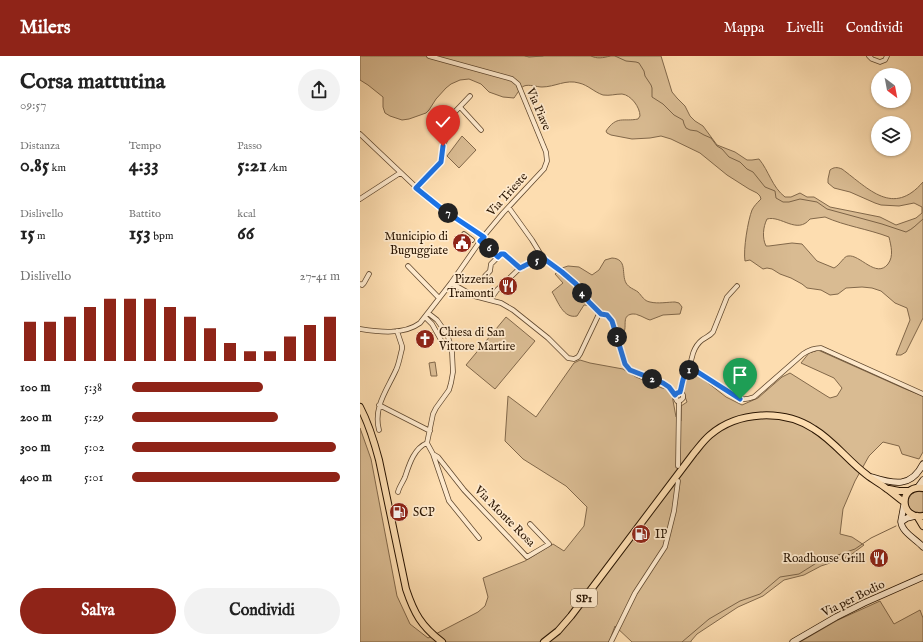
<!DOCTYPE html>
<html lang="it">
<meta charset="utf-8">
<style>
body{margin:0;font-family:"IM FELL English",serif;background:#f2f2f2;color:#222;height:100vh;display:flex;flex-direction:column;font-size:15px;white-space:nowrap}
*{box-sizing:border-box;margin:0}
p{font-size:13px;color:#767676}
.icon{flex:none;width:22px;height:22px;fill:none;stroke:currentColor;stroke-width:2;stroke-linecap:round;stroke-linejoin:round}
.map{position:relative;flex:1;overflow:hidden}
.sheet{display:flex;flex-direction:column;background:#fff;width:360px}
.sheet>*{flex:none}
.needle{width:26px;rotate:148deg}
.tools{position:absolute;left:511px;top:12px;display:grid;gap:8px}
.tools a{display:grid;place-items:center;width:40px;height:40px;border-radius:50%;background:#fff;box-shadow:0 1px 3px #0004;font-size:20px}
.pin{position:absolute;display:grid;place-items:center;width:34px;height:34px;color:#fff;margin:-41px -17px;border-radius:50% 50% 50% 0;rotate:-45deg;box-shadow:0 0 4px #0007}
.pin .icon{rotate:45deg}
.km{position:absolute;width:20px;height:20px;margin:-10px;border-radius:50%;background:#222;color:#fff;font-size:11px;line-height:20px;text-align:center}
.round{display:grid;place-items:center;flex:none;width:42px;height:42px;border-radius:21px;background:#f2f2f2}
.overview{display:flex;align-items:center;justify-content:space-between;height:68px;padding:0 20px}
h1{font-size:22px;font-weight:700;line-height:30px}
.figures{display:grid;grid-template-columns:repeat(3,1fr);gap:6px;height:68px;padding:4px 20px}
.figures div{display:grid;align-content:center}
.figures b{font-size:20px;font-weight:700}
.figures small{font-size:11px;font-weight:400}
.figures p{font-size:11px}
.chart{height:112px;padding:8px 20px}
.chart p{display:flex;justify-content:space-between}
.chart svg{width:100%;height:72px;margin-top:4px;stroke:#8f2418;stroke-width:6}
.action{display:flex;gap:8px;margin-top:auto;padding:8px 20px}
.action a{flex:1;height:46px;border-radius:24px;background:#8f2418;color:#fff;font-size:16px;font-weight:700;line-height:46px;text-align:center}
.action a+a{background:#f2f2f2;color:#222}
ul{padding:0 20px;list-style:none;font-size:13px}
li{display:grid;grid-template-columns:64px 48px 1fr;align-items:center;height:30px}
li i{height:10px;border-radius:5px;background:#8f2418}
header{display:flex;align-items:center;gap:24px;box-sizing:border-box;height:56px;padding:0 20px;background:#8f2418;color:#fff}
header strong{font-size:19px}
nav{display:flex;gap:22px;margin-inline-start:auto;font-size:14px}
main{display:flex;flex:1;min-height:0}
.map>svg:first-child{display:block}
.green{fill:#d9bb92;stroke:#82684a;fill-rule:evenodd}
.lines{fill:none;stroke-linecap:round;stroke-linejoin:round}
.stream{stroke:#7d6447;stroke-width:1}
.street-casing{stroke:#5f472e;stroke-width:5.5}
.secondary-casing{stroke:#2a1502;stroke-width:7}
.primary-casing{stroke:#2a1502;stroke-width:8}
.street{stroke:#fee9cc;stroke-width:4}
.secondary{stroke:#fee9cc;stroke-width:5.5}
.primary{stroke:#fdddb0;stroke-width:6}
.route-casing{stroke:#fff;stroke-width:8}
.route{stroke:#1a73e8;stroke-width:5}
.labels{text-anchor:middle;stroke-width:3.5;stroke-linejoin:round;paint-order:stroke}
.shield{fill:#fee9cc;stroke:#6a553f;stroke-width:1}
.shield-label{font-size:11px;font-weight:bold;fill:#2a1502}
.street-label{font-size:12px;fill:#2a1502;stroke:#fee9cc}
.poi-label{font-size:12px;fill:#2a1502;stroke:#fee9cc;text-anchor:end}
</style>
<header>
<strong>Milers</strong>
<nav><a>Mappa</a><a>Livelli</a><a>Condividi</a></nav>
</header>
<main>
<section class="sheet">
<div class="overview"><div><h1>Corsa mattutina</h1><p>09:57</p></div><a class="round"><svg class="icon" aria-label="share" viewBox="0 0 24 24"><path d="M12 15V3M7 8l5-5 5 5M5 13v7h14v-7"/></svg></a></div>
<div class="figures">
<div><p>Distanza</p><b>0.85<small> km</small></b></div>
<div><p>Tempo</p><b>4:33</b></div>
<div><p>Passo</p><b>5:21<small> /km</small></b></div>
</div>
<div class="figures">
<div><p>Dislivello</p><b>15<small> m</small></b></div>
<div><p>Battito</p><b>153<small> bpm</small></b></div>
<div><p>kcal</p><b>66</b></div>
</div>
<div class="chart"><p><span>Dislivello</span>27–41 m</p>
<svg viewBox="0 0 160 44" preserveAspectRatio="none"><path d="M5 44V20M15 44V20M25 44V17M35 44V11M45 44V6M55 44V6M65 44V6M75 44V11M85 44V17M95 44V24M105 44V33M115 44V38M125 44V38M135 44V29M145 44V22M155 44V17"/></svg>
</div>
<ul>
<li><b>100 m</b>5:38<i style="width:63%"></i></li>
<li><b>200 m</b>5:29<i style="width:70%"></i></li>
<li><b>300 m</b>5:02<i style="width:98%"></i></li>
<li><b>400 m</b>5:01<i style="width:100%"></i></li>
</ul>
<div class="action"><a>Salva</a><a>Condividi</a></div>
</section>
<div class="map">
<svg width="563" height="586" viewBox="0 0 563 586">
<rect width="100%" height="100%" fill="#fdddb0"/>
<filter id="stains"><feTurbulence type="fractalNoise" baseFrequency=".005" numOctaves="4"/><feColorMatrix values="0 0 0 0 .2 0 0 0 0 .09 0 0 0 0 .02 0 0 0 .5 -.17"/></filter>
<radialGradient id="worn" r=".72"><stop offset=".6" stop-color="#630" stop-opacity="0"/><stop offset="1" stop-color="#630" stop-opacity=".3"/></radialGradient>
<path class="green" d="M0 0H301L312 36 317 42 325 50 330 60 335 65 343 70 357 89 375 96 387 104H392L399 103C409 115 412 131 425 141H431L440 137 447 141H454L470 151 520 161 536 169 556 162 562 157V151L554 147 539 150 521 149 515 147 490 136 474 132 468 127V123L470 114C474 111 477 111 482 113 509 133 533 161 563 126V262L546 296 541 299H536L550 264 547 252 535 247 521 235 512 232 502 231 486 232 478 238 470 239 461 234 447 232 442 228 431 222 420 218 412 213 407 212 403 213 390 204 385 205C383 194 388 164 392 154 394 150 397 147 400 144L401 143 400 140 397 137 389 133 367 119 340 97 311 83 301 80 290 82 272 83 251 79 247 77 246 75C257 59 263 66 278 63L280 60C280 51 271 39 262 38 255 38 250 40 243 39 234 36 228 29 219 27 206 23 195 31 182 31 177 31 169 28 164 30 160 32 157 38 154 42L143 41 129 36 121 28 109 23 100 24 91 28 86 32 76 43 69 54 66 57 49 63 42 64 30 60 25 57 23 51V41L8 29 0 24ZM465 161C485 170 508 173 529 181 531 190 534 200 528 208 516 223 500 198 488 200 484 200 480 209 474 212L457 205 442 188 432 187 409 190H406C402 182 403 171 407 163 421 159 437 179 450 163Z
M102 80 116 94 99 112 87 100Z
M252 202C268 203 261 218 266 227 269 232 274 233 278 236 282 240 284 245 290 246 298 248 308 246 315 246L319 247 322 251 320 258 303 259 290 264C286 263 282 260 278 259 276 258 275 258 272 258 260 260 269 272 262 279 255 275 256 265 251 259 247 255 241 255 236 253 231 250 229 249 224 249L217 260C203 263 198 245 192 236L203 227 195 218 202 212 208 210 219 211 232 219 239 214 245 204Z
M146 261 175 285 135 333 106 309Z
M458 294 543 332 563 340V396L559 403 542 398 539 390 523 386 509 400 495 425 483 453 480 478 492 481 504 489 488 501 461 510 444 519 424 524 403 540 378 551 337 578 331 585V586H272L255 570 249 586H0V372L11 403 37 540 50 568 68 582 118 556 125 550 128 541 123 522 165 505 193 488 204 495 224 470 227 451 206 430 163 403 145 385 148 340 176 361 214 307 220 304 230 307 263 313 276 321 302 332 308 333 312 339 316 361 321 365V350L327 346 323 335 327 322 331 318 338 319 366 341 382 349 398 342 422 321 430 317 465 339 470 342 477 340 482 332 474 322 441 307 449 297Z
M75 306 77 320H71L69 307Z
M557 435 563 436V456C547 460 542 441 557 435Z
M520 545 534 568 560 554 563 562V586H440L478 564Z"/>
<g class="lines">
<path class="stream" d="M165 0 169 1 183 0
M231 0C237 3 243 2 250 0
M255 0 266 5 276 6 279 7 284 15 285 20 291 29 292 32V41L303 48 314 59 323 64 324 68 326 72 330 74 337 75 344 79 351 82 357 90 362 93 369 101 380 106 387 113 393 116 405 131 415 135 416 142 423 146H429L440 143 457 146 467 153 522 168 546 176C553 173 557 168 563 163
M322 586 349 563 380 545 400 538 420 521 439 518 458 506 495 493 511 482 536 470"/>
<defs>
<path id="street" d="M509 0 512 3 520 6 525 4 527 0
M100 51 121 74
M0 78 57 132 82 153 123 181
M57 132 81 106 83 90 87 79 94 70 90 61 110 40
M0 143 40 117
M149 152 172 184 183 202
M104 178 112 184
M120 185 138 201 141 198H144L160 212
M48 210 79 242
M125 220 130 215 131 208 138 201
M91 227 114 240 141 247 153 254 188 282 208 302 214 303 218 301 220 298 238 260 241 258 247 259 252 265 265 308 270 314 303 327 309 331 315 339
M0 228 2 229 4 227 9 218
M130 244 137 234 160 212 178 203 183 202 203 216 215 228 229 246 241 258
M68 257 77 264 87 278 90 287 92 296 93 316 91 327 89 334 76 352 73 358 67 387 73 398 89 445 119 482
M65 261 72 268 81 284
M0 273C19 276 44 279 60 267L91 227 123 181 143 157 184 113 187 105 186 96 158 28 152 23 69 0
M331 313C330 303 334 290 342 284 346 281 350 280 353 276L367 241 377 230
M320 336 323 339V342L321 344 317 345 316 343 315 340 317 337 320 336C323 328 322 314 333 313L380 343C386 344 389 343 394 341L443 298C449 294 454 292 461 292L563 338
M19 349 70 375
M19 374C13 351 27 334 36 314 39 308 40 300 42 293V290L37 275
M73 398 78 401 104 434 167 501 189 488 170 468
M318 410 319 345
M38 436C39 431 43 426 45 421 49 409 54 392 67 387
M251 586 275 537 305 491 314 455 318 425"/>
<path id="secondary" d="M512 421C534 428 551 432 563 408
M558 431 563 424
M544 449C543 454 542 460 541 465 541 476 556 483 563 491
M541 466 547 462 555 460
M433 586 476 561 504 547 563 521"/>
<path id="primary" d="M0 351C9 368 14 385 19 404L46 533C54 557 61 570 82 586
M563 432C538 428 539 464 563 460
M529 433 539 435H549
M557 460 563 470
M184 586 198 575 211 560 334 397C339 391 344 384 350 379 378 355 423 353 454 373 474 385 488 405 507 419 513 424 521 428 527 433 533 437 538 442 544 446"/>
</defs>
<use href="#street" class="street-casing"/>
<use href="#secondary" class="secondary-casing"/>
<use href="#primary" class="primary-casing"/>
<use href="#street" class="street"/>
<use href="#secondary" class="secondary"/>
<use href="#primary" class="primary"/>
</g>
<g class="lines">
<defs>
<path id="route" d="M83 90 81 106 56 132 82 153 124 181 120 185 138 201 141 198H144L160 212C167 209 177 202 183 202L202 216 216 228 229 246 241 258 247 259 252 265 265 308 270 314 303 327 309 331 315 339 317 337 320 336C323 328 322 314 333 313L380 343"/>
</defs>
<use href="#route" class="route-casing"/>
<use href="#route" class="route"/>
</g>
<defs>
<symbol id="civic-disc" viewBox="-11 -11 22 22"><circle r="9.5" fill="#8f2418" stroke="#fee9cc"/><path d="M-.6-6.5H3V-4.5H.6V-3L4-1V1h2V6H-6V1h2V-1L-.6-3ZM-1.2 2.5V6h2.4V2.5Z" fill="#fff"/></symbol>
<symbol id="restaurant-disc" viewBox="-11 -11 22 22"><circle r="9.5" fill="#8f2418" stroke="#fee9cc"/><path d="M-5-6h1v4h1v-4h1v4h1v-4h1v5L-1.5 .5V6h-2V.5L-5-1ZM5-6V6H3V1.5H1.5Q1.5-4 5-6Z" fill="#fff"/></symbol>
<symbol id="church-disc" viewBox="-11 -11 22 22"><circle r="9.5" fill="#8f2418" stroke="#fee9cc"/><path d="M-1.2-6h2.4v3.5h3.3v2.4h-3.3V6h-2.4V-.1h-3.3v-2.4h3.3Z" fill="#fff"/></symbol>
<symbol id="fuel-disc" viewBox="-11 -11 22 22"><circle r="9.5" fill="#8f2418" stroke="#fee9cc"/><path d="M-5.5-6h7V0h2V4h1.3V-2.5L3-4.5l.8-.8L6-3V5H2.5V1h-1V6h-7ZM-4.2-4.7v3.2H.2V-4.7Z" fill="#fff"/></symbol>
</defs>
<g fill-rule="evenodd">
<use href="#civic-disc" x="91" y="176" width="22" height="22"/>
<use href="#restaurant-disc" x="137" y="219" width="22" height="22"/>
<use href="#church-disc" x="54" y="272" width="22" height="22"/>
<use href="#fuel-disc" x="28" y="445" width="22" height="22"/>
<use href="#fuel-disc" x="270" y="467" width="22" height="22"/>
<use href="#restaurant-disc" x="508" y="491" width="22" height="22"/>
</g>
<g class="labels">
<rect class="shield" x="211" y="533" width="26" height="18" rx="3"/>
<g class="shield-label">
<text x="224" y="546">SP1</text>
</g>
<g class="street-label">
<text transform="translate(179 53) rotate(67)" y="4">Via Piave</text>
<text transform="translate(147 138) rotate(-48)" y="4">Via Trieste</text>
<text transform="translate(145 460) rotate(45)" y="4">Via Monte Rosa</text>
<text transform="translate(493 542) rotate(-26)" y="4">Via per Bodio</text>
</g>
<g class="poi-label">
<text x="88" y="184">Municipio di<tspan x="88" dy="14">Buguggiate</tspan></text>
<text x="134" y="227">Pizzeria<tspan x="134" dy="14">Tramonti</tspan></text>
<text x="79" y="280" text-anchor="start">Chiesa di San<tspan x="79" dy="14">Vittore Martire</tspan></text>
<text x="53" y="460" text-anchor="start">SCP</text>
<text x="295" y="482" text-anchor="start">IP</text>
<text x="505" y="506">Roadhouse Grill</text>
</g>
</g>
<rect width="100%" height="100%" filter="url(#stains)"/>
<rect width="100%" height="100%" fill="url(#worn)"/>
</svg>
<div class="tools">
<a><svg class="needle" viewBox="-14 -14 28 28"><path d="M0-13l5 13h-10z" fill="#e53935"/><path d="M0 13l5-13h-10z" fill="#767676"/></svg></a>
<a><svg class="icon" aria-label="layers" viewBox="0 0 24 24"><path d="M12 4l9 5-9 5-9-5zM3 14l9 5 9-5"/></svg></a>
</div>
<div class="pin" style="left:380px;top:343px;background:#1e9e55"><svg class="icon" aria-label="arrive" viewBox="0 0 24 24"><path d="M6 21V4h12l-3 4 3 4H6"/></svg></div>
<div class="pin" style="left:83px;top:90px;background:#d93025"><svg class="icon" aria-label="check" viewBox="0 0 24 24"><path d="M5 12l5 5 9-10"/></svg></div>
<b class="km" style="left:329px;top:314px">1</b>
<b class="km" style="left:292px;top:323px">2</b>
<b class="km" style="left:257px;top:281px">3</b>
<b class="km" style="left:222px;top:237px">4</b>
<b class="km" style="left:177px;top:204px">5</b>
<b class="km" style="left:129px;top:192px">6</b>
<b class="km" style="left:88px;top:157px">7</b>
</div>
</main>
